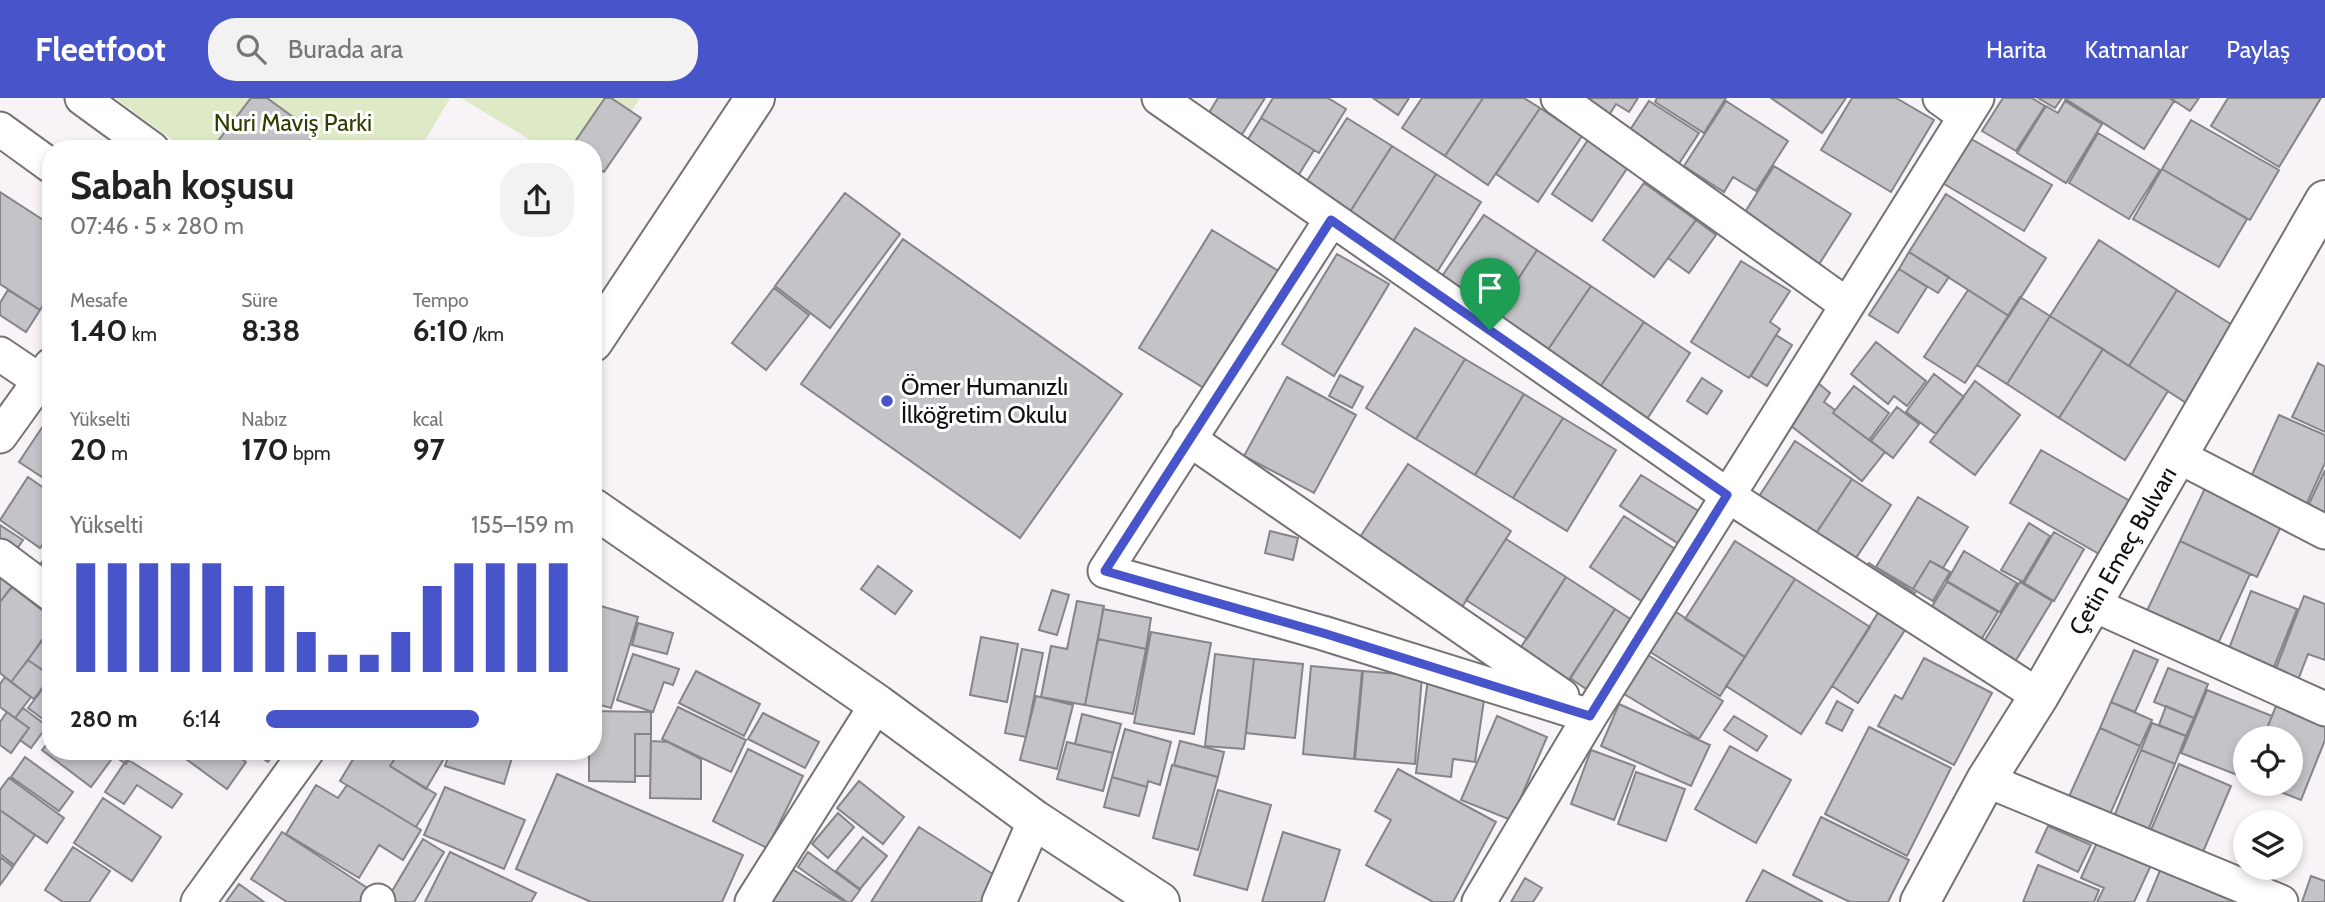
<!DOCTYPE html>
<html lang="tr">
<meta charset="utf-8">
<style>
body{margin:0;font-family:Cabin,sans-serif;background:#f2f2f2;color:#222;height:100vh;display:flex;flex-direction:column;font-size:26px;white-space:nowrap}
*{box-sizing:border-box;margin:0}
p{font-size:23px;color:#767676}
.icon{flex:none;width:38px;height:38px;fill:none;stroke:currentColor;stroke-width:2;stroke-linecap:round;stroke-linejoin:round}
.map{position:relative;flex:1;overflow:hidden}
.details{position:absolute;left:42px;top:42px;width:560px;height:620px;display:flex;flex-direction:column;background:#fff;border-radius:28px;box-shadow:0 4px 10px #0003}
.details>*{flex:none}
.controls{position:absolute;left:2233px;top:628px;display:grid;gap:14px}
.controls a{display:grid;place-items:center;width:70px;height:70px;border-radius:50%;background:#fff;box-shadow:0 4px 10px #0003;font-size:35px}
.pin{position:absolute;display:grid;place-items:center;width:60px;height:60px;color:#fff;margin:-72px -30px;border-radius:50% 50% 50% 0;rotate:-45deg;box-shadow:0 0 7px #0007}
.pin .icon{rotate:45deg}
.round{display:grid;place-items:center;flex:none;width:74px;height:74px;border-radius:28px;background:#f2f2f2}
.summary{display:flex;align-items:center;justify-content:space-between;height:119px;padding:0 28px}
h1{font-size:38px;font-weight:700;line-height:52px}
.figures{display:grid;grid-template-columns:repeat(3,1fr);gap:10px;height:119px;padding:7px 28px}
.figures div{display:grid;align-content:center}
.figures b{font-size:30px;font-weight:700}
.figures small{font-size:19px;font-weight:400}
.figures p{font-size:19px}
.chart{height:196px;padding:14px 28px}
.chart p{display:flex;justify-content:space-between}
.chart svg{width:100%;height:126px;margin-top:7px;stroke:#4855ca;stroke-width:6}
ul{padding:0 28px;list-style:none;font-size:23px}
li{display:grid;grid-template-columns:112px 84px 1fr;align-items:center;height:52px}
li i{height:18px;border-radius:9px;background:#4855ca}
header{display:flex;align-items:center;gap:42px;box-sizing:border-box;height:98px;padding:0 35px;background:#4855ca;color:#fff}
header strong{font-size:33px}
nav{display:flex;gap:38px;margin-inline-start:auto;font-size:24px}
.search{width:490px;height:63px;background:#f2f2f2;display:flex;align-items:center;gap:18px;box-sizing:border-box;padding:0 24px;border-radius:28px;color:#767676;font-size:26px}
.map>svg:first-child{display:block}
.green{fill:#dee9c5}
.building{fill:#c3c3c8;stroke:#848489;stroke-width:2}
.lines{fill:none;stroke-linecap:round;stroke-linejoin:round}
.street-casing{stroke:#767175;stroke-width:37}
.secondary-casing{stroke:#767175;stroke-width:42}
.street{stroke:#fff;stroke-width:33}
.secondary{stroke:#fff;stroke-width:38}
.route-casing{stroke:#fff;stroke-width:14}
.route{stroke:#4855ca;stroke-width:9}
.poi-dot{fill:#4855ca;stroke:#fff;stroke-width:2.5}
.labels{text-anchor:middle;stroke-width:6;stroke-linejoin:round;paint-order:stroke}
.park-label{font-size:24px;fill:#313d00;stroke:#fff}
.poi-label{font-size:24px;fill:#110f10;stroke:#fff;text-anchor:start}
.street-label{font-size:24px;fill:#110f10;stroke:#fff}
</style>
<header>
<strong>Fleetfoot</strong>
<div class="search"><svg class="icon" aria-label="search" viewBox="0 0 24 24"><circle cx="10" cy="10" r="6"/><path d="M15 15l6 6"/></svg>Burada ara</div>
<nav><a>Harita</a><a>Katmanlar</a><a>Paylaş</a></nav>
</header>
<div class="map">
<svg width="2325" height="804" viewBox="0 0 2325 804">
<rect width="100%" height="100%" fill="#f8f3f7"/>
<path class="green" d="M115 0H450L420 51H185Z
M461 0H640L593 74V51H545Z"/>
<path class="building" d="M251 0H267L315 35 303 51H212Z
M605 0H611L641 20 604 74 593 67V51H570Z
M1218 0H1265L1241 38 1207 18Z
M1273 0H1328L1346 11 1319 55 1261 20Z
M1373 0H1409L1398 17Z
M1422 0H1483L1445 58 1402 30Z
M1483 0H1524L1540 10 1488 87 1445 58Z
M1573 0H1638L1629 14 1616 6 1606 22Z
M1657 0H1726L1704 35 1655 4Z
M1771 0H1846L1822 35Z
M1852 0H1896L1934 22 1891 94 1821 52Z
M2003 0H2032L2045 8 2016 53 1982 33Z
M2038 0H2062L2055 10Z
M2064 0H2169L2174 3 2144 51Z
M2170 0H2199L2190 13Z
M2228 0H2321L2279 69 2211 28Z
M1649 3 1699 35 1678 67 1628 35Z
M1726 3 1788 43 1756 93 1733 79 1724 94 1684 68Z
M2065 3 2102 26 2066 85 2017 55 2046 8 2058 15Z
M1540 10 1582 38 1538 104 1496 76Z
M1261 20 1314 52 1298 78 1245 46Z
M1347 20 1392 48 1348 117 1303 89Z
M2191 22 2279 72 2250 122 2162 71Z
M2098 35 2160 72 2129 121 2069 85Z
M1966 38 2052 87 2024 133 1939 83Z
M1590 39 1630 66 1592 123 1552 96Z
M1392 48 1436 76 1392 145 1348 117Z
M1774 68 1851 116 1818 168 1742 119Z
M2162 71 2247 121 2219 169 2133 121Z
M1436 76 1481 104 1437 174 1392 145Z
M1644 85 1696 122 1654 179 1603 142Z
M0 94 51 127V195L40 212 0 186Z
M845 95 900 136 830 230 775 188Z
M1946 96 2046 160 2009 218 1909 154Z
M1484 117 1537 152 1494 218 1440 181Z
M1696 122 1716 137 1689 175 1668 160Z
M1212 132 1285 177 1212 295 1139 250Z
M903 141 1122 296 1020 440 801 286Z
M2099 142 2177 192 2129 268 2050 218Z
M1537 152 1591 188 1547 253 1494 218Z
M1909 154 1949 179 1938 195 1899 171Z
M1337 156 1389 186 1334 278 1282 246Z
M1741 163 1790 193 1770 224 1780 231 1749 280 1691 244Z
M1899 171 1927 189 1898 235 1869 217Z
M1591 188 1644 224 1600 289 1547 253Z
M774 190 809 217 766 272 732 245Z
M8 192 40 212 26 234 0 217V205Z
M1968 192 2009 218 1965 285 1924 259Z
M2177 192 2240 232 2191 308 2129 268Z
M2020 199 2050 218 2007 286 1977 267Z
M2050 218 2103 251 2059 320 2007 286Z
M1644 224 1690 255 1647 321 1600 289Z
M1415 230 1465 261 1416 341 1366 310Z
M1776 237 1792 247 1767 288 1751 278Z
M1876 244 1926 283 1907 308 1894 298 1888 306 1851 276Z
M2103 251 2168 293 2125 362 2059 320Z
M1465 261 1524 296 1475 377 1416 341Z
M2318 265 2325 269V334L2292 319Z
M1934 276 1964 299 1936 336 1906 314Z
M1340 277 1363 289 1352 310 1329 298Z
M1287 279 1356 317 1314 395 1244 358Z
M1702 280 1722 293 1707 316 1687 303Z
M1975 283 2020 317 1975 377 1930 344Z
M1818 285 1830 295 1824 304 1835 312 1833 315 1885 354 1862 383 1786 324Z
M1854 288 1889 315 1869 342 1833 315Z
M1524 296 1563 320 1513 400 1475 377Z
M1897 309 1919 326 1893 360 1871 343Z
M51 316V385L19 364Z
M2279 317 2325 337V365L2303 414 2246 390Z
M1563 320 1616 352 1567 433 1513 400Z
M1795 343 1852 381 1811 443 1754 406Z
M2041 352 2130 403 2099 456 2010 405Z
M1408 366 1511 433 1462 509 1358 442Z
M2325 372V415L2308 408Z
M1641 377 1700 414 1679 446 1620 408Z
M28 379 51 395V435L40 450 0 422Z
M1852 381 1891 407 1850 469 1811 443Z
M2208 384 2285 420 2257 479 2180 443Z
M1918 399 1968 429 1943 470 1930 463 1913 491 1876 469Z
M1624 418 1683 456 1649 508 1590 469Z
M2029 425 2050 438 2023 484 2001 472Z
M0 427 23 442 10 461 0 454Z
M1270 433 1298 440 1293 462 1265 455Z
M2054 434 2084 451 2054 503 2024 485Z
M1506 441 1566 479 1527 541 1466 502Z
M1735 443 1795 481 1745 559 1685 521Z
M2180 443 2250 476 2216 550 2145 517Z
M51 451V482L36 472Z
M1964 453 2017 485 2000 514 1947 483Z
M1930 463 1950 474 1933 503 1913 491Z
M1869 465 1915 495 1907 508 1861 479Z
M878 468 912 493 895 516 861 491Z
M0 472 16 483 0 504Z
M1566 479 1615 511 1568 584 1519 552Z
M1795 481 1870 529 1801 636 1726 588Z
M1947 484 1998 514 1976 550 1925 520Z
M2020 484 2052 503 2012 569 1980 550Z
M12 489 51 519V531L11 584 0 575V504Z
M1052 492 1069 497 1057 537 1039 532Z
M2251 493 2297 511 2272 574 2227 556Z
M2304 498 2325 506V562L2308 556 2298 582 2275 573Z
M1077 503 1104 508 1085 607 1041 599 1051 548 1067 551Z
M594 506 638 519 611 610 593 605Z
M1670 510 1745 559 1720 598 1644 550Z
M1103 511 1151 520 1146 551 1098 541Z
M1615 511 1638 526 1592 595 1570 580Z
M1878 515 1905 532 1858 605 1832 588Z
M638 525 673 535 667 556 632 547Z
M1151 534 1211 545 1194 636 1134 625Z
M44 539 51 544V578L28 562Z
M981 539 1018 546 1007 604 970 597Z
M1098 541 1146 551 1133 616 1085 607Z
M1022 551 1043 555 1026 639 1005 635Z
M2134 552 2158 562 2135 614 2111 604Z
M1643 554 1723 603 1699 641 1619 593Z
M633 556 679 571 673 587 664 584 653 614 617 602Z
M1215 556 1254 561 1244 651 1205 648Z
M1924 560 1992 595 1954 667 1878 628 1895 597 1902 601Z
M1254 561 1303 566 1295 640 1246 635Z
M28 562 51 578 34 601 11 584Z
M1311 568 1362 573 1354 661 1303 656Z
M2168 570 2208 586 2194 620 2154 604Z
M696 573 760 606 744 638 679 605Z
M1363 573 1422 578 1415 666 1355 661Z
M5 579 31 599 15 620 0 609V586Z
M1428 580 1486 588 1475 664 1453 661 1451 679 1416 675Z
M48 584 51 586V627L28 610Z
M2207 592 2272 618 2263 640H2245V680L2181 655Z
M1036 598 1073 607 1057 671 1020 662Z
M1837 603 1853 612 1842 633 1826 625Z
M2111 604 2152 622 2140 648 2100 630Z
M1619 606 1710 647 1691 688 1601 648Z
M2166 608 2194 620 2186 638 2159 627Z
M2276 608 2325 627V642L2301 702 2260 686H2291V640H2263Z
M678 609 746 642 731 674 662 641Z
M23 610 47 628 31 650 20 642 29 630 15 620Z
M593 613 651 614V636H635V684L589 683V653H593Z
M7 614 29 630 11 655 0 647V624Z
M763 615 819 644 805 670 748 641Z
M1082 616 1121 626 1113 655 1075 646Z
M1497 618 1547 639 1511 722 1461 702Z
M1734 618 1767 638 1757 653 1724 632Z
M2152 625 2186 638 2175 666 2141 652Z
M1869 629 1951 670 1907 758 1825 716Z
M2100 630 2140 648 2107 723 2066 705Z
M1125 631 1171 644 1160 687 1148 683 1147 689 1112 679Z
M635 636H651L650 678H635Z
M51 641V653H136L126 666 114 658 91 689 42 652Z
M651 643 668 644 701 661V701L650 700Z
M1180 643 1224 654 1218 679 1174 667Z
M1067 644 1113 655 1103 693 1057 681Z
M1730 648 1791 682 1756 745 1695 711Z
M748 651 803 678 767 750 713 723Z
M1591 652 1635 668 1614 722 1571 706Z
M2141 652 2175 666 2145 740 2111 726Z
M175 653H231L246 664 227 691Z
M251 653H276L268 664Z
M358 653H400L390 668 436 696 416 729 340 683Z
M400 653H440L446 657 426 691 390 668Z
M450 653H514L504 686 445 668Z
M25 659 73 694 59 713 11 679Z
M127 661 182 696 172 710 137 687 124 706 105 694Z
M2179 666 2231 688 2200 761 2148 739Z
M1172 667 1218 679 1198 752 1153 740Z
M1398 671 1496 724 1453 804H1433L1366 767 1391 722 1375 713Z
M1636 674 1685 691 1666 743 1618 726Z
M557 676 743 757 722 804H591L516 771Z
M1112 679 1147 689 1139 718 1104 709Z
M9 680 64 720 47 745 0 712V692Z
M859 683 904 719 883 746 837 710Z
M316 687 338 700 347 687 421 732 403 762 379 747 359 780 286 736Z
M445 689 525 722 504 771 424 737Z
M1218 692 1271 707 1247 792 1194 777Z
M103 700 161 739 132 783 74 745Z
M0 712 35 737 14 767 0 756Z
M838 715 854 729 828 760 812 746Z
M1821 719 1909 762 1888 804H1850L1793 777Z
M2048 728 2091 747 2078 774 2036 754Z
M919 729 999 780 984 804H871Z
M282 734 375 795 369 804H287L251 781Z
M1283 734 1340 752 1324 804H1262Z
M863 739 887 758 860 791 836 773Z
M2099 740 2152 765 2134 804H2097L2104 790 2081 780Z
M423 741 444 754 414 804H395L388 800Z
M73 749 110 773 89 804H63L45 792Z
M450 754 536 795 531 804H425Z
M808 754 860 792 851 804H847L798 769Z
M0 759 13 769 0 787Z
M2163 765 2265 804H2147Z
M2038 767 2099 792 2094 804H2023Z
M789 769 845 804H767Z
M1763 772 1823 804H1746Z
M2311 778 2325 783V804H2302Z
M1525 780 1542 790 1533 804H1511Z
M239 786 264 804H226Z"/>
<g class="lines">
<defs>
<path id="street" d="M82 0 152 51
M1159 0 1727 397 2039 598
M1558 0 1847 207
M1940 0 1965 18
M0 31 51 68
M1331 122 1105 473 1323 535 1590 618
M0 256 40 283
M0 338 51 267
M1189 341 1562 598
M2178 358 2325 434
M0 458 51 496
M2092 506 2325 611
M1986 682 2281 804
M198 804 307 653
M378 804V803
M752 804 877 606
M999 804 1035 722
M1479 804 1590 618 1977 0"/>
<path id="secondary" d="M593 244 755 0
M593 410 877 606 1035 722 1160 804
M1920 804 1986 682 2039 598 2325 102"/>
</defs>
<use href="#street" class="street-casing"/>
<use href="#secondary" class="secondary-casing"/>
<use href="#street" class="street"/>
<use href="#secondary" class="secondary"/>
</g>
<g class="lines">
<defs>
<path id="route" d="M1331 122 1727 397 1590 618 1323 535 1105 473Z"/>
</defs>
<use href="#route" class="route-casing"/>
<use href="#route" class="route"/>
</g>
<circle class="poi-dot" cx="887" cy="303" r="7"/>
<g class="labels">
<g class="park-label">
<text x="293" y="33">Nuri Maviş Parki</text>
</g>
<g class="poi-label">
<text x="901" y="297">Ömer Humanızlı<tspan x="901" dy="28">İlköğretim Okulu</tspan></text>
</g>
<g class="street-label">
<text transform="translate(2123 453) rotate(-60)" y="8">Çetin Emeç Bulvarı</text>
</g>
</g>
</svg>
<div class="controls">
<a><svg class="icon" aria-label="locate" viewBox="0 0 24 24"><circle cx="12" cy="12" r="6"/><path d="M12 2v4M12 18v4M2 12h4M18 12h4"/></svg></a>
<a><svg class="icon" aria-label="layers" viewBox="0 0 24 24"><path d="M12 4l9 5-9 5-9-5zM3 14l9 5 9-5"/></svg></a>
</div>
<div class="pin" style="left:1490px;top:232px;background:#1e9e55"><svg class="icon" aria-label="arrive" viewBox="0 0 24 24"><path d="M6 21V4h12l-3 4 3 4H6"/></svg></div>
<section class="details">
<div class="summary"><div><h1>Sabah koşusu</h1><p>07:46 · 5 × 280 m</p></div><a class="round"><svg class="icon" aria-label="share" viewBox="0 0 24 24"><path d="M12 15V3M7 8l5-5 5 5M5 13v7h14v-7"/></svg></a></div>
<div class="figures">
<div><p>Mesafe</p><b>1.40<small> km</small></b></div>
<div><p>Süre</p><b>8:38</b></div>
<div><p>Tempo</p><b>6:10<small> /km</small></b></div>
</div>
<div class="figures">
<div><p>Yükselti</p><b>20<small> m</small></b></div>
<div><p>Nabız</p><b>170<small> bpm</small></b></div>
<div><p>kcal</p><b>97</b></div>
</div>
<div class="chart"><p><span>Yükselti</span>155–159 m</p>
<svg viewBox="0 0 160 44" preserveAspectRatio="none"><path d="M5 44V6M15 44V6M25 44V6M35 44V6M45 44V6M55 44V14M65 44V14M75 44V30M85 44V38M95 44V38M105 44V30M115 44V14M125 44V6M135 44V6M145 44V6M155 44V6"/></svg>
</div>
<ul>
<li><b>280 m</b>6:14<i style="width:69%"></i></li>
</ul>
</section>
</div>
